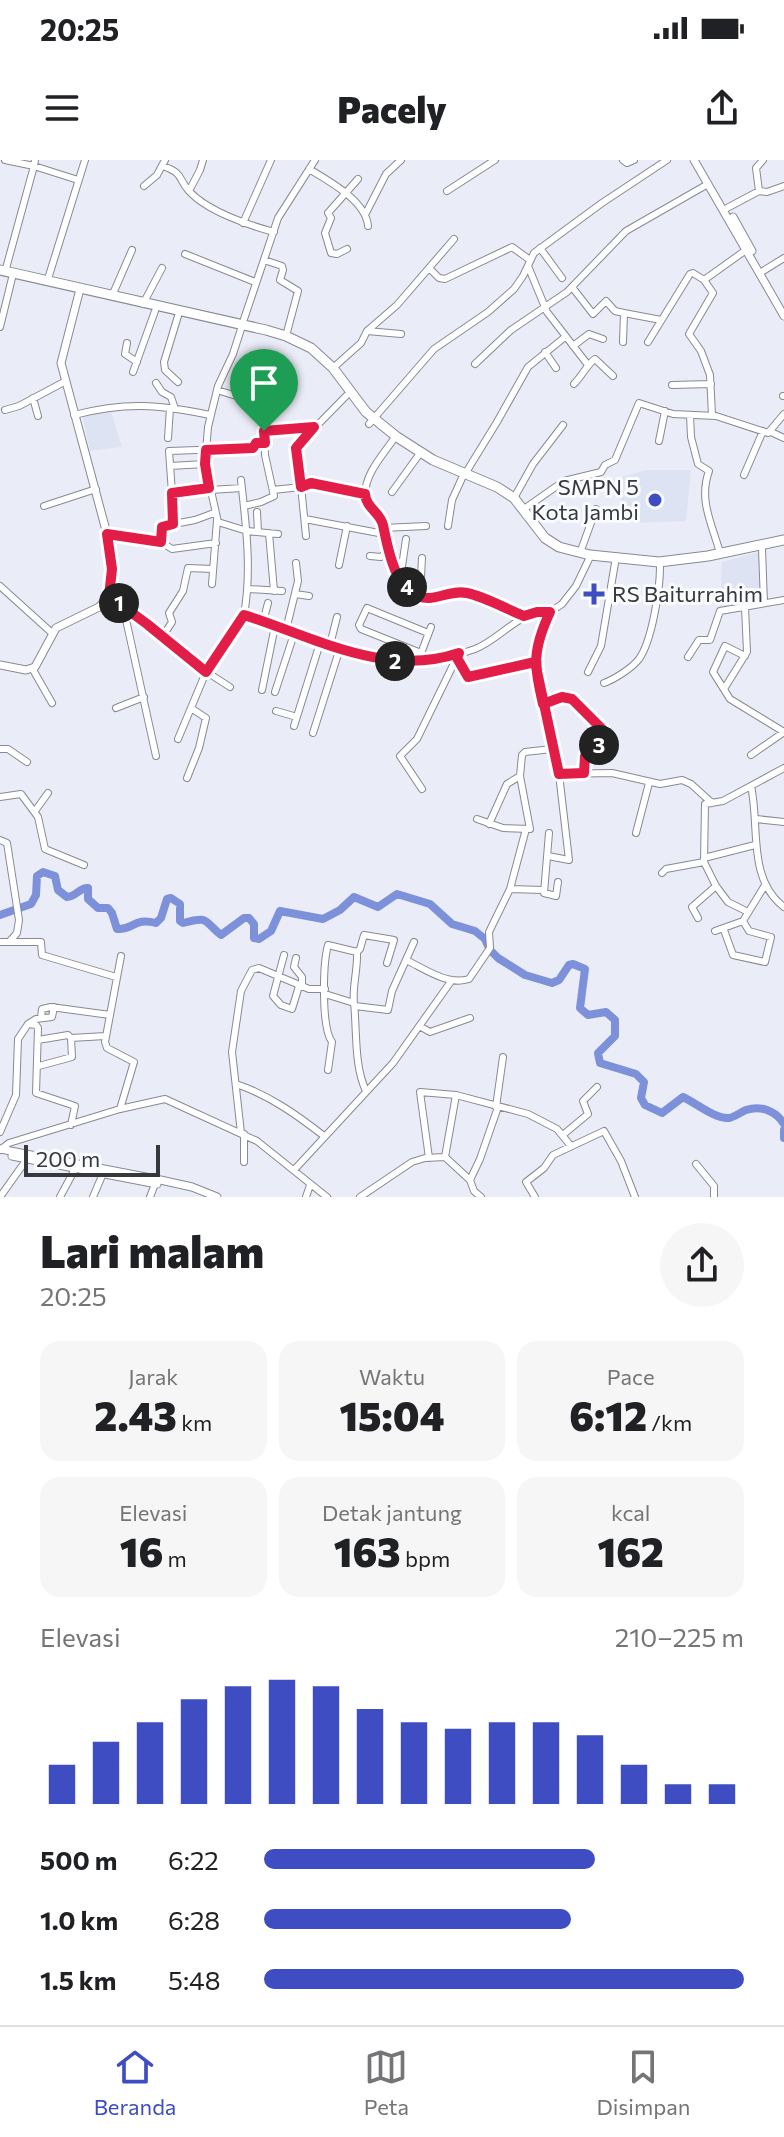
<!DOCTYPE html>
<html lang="id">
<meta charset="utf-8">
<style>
body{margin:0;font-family:Commissioner,sans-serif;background:#f6f6f6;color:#202124;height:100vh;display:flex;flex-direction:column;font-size:30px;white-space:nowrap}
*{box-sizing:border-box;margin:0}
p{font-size:26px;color:#757577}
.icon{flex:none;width:44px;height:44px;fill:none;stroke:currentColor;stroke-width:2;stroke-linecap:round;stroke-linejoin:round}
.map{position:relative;height:1037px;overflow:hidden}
.drawer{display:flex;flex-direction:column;background:#fff;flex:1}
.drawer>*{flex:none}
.scale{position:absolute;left:24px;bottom:20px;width:136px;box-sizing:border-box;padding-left:8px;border:4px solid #37383c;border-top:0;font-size:22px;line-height:28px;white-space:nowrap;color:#37383c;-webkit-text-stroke:6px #f9fbfe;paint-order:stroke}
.pin{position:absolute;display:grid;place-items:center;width:68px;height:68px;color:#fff;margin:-82px -34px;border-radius:50% 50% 50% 0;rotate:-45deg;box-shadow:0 0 8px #0007}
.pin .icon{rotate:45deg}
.km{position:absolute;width:40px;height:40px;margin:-20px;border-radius:50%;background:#222;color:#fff;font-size:22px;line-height:40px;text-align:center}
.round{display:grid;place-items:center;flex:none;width:84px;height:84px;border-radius:42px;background:#f6f6f6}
.summary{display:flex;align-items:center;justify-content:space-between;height:136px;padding:0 40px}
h1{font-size:44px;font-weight:800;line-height:60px}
.metrics{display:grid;grid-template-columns:repeat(3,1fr);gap:12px;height:136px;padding:8px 40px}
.metrics div{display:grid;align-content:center;border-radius:20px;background:#f6f6f6;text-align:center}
.metrics b{font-size:40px;font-weight:800}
.metrics small{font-size:22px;font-weight:400}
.metrics p{font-size:22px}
.chart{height:224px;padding:16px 40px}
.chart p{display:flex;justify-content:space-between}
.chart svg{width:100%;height:144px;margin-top:8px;stroke:#3e4dc1;stroke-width:6}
ul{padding:0 40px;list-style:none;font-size:26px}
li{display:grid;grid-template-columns:128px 96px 1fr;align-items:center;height:60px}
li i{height:20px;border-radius:10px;background:#3e4dc1}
.status{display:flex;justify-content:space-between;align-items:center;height:56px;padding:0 40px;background:#fff;direction:ltr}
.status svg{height:22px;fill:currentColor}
header{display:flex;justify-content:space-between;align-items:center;height:104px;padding:0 40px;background:#fff;font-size:36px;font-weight:800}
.dock{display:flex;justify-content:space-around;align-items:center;height:112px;border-top:2px solid #e0e0e0;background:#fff;font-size:22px;color:#757577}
.dock a{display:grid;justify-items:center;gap:4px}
.dock .selected{color:#3e4dc1}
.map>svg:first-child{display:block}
.built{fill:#dee3f4}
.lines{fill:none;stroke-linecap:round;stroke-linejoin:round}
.river{stroke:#7d91da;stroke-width:8}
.minor-casing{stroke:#878a93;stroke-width:8}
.major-casing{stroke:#878a93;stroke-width:9}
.highway-casing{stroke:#878a93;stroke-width:11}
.minor{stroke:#fff;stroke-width:6}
.major{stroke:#fff;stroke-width:7}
.highway{stroke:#fff;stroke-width:9}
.route-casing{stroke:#fff;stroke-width:16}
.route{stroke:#e11d48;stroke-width:10}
.poi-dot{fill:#3e4dc1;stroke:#f9fbfe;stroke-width:3}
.labels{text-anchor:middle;stroke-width:6;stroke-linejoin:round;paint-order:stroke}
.poi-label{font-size:22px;fill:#37383c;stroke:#f9fbfe;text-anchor:end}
</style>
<div class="status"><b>20:25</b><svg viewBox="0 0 49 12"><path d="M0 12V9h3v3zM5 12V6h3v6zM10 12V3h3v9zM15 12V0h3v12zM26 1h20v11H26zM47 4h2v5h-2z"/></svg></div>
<header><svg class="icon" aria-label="menu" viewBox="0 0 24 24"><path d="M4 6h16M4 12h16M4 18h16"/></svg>Pacely<svg class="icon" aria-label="share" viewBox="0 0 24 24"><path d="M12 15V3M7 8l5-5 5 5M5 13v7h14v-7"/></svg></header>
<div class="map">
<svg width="784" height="1037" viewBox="0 0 784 1037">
<rect width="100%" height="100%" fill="#eaedf7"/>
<path class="built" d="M110 248 122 287 90 291 82 254Z
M646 310H691L686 361 631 363 612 320Z
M759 392 763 442 720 449 722 402Z"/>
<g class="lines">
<path class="river" d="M0 755 31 744 36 735 37 716 43 712 55 716 58 730 67 737C76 737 80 727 88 728V739L98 748H108L112 753 117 769C134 770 134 757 156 763L161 758 167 739 171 738 180 744V761L183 763C209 756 203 760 221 775L244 758H249L254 764V778L259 779 271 771 280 751 323 759 340 750 354 737 378 747 397 734 430 744 452 764 475 771 485 779 490 790 498 798 525 815 552 823 559 820 569 805 573 804 585 809 580 848 588 855 606 852 615 860V876L598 893 600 903 636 914 644 922 641 938 645 945 662 953 683 937C696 943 715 959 729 958 735 957 741 952 746 950 761 945 776 951 784 964
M784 970V978"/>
<defs>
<path id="minor" d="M5 0 34 6 35 0
M623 0 627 3 634 0
M163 6C185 14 177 18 189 31 207 51 248 65 274 72
M309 9C329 21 366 41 368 66
M144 26 157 15 165 0
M189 31 200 10 203 0
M447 31 495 0
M759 31 756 8 763 0
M727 48 759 31 767 32 784 26
M366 53 386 14 401 0
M243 63 271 0
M540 88 562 118
M347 89 337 94 331 93 325 73 331 58 328 53 358 19
M185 94 255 122
M264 100 282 106 283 110 280 120 298 131 286 176
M528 106 547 152 588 205
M430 109 439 118 445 119 512 87 530 100
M763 111 784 98
M5 112 34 6 78 20
M47 122 85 0
M572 127 593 154 606 141 615 151 624 153 623 182
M112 136 132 90
M143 144 162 108
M624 153 661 160
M178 156 164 202 165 210 178 222
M242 165 278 58 315 0
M0 167 13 114
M241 169 233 194 218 226 208 267 205 304 218 362 247 371 278 374
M367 171 401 174
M648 182 690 114 693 113 704 120
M127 183 125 194 137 202
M573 186 589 174 603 179
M545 192 556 208
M475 204 511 170 567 132 626 71 708 24
M333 208 361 183 367 171 397 145 454 79
M133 212 155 151
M156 223 162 232 171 237 175 249
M574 224C582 216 589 202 595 199L613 216
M672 225 711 224
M217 230 246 239
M783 236H784
M33 238 38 256
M5 250 19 246 64 222
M74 255C124 242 159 244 210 255
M690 255 691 277 698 304 709 311C698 341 713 366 720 393
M712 255 710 215 701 191 689 174 713 133 704 120 746 90
M369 264 434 189 488 152 514 129 523 116 534 93 602 43 667 0
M771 272 784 278
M168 278 170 248
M393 280C382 296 365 314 365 335 365 347 377 349 381 360 391 385 388 422 418 435 434 442 450 429 467 433 486 437 506 449 524 456
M659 281 665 251
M170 306 205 304
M465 314 497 262 528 207 565 177
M744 315 763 271
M241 320C246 365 252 410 244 455 292 471 371 508 421 502 439 501 457 495 475 489 501 479 520 449 550 452
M209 328 172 333 169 291 253 288 256 283H265
M210 330 242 328
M273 330 301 327 311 323 365 334
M392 332 418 296
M172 333 173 364
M514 338 533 304 563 265
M44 346 96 329
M244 346 261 342 274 336 265 295 264 270 314 267
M524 349 564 321 601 312 605 305 615 300 639 243 673 254 716 256 768 273 784 254
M257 352 258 372
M305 359 384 374
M448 366 452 340 462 318
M383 368 426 366
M269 373 274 431
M107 374 158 380 172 389 216 383
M306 376 297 286 346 236
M161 382 163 366 195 360 214 353
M762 389 764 443
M580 393 596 349
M370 396 381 397 388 391
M339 405 347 366
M400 420 406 379
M212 424 217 360
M0 426 52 473
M248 429 282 431
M295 434 309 436
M109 436 184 492 202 509 230 527
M420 436 422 398
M123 446 156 596
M263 462 268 443
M286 470 298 421 296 403
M163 476 172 462 169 453 183 431 188 408 213 409
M330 485 337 457
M421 493 361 469 359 465 367 448 428 473
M420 496 431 467
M745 496 725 486 713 512 730 539 784 572
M688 497 699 480H710L720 451 784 440
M457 498 469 517 535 502
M32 508 52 543
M588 512 601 486 615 403
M604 523C615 519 632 508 639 499 652 481 660 429 660 407
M724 529 747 492 745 447
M262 530 275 466
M275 532 294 474
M543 544C575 531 584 544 603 570 604 587 592 586 585 596L584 613
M116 548 144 537
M276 551 297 557
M294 566 320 483
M313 573 340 488
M178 579 206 512 244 455
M0 589H8L27 602
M751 595 784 572
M559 614 612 613 660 624 682 620 691 624 712 643
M187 618 199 588 206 558 191 548
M751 626C760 666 747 719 784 747
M422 629 400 596 417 579 459 493
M0 637 21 634 38 657 45 689 84 705
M35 651 48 633
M477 659 503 668 530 669 520 616 522 595 525 592 552 589
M756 659 784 662
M489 664 507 624 520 616
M549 673 544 733 556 736 558 722
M636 673 649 623
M0 680 7 683 19 760 17 773 10 781
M548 696 569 700 559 614 535 501 538 483 550 452 562 444 576 426 589 399
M704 698 755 685
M662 713 666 709 704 702
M716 726 728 742 748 752
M510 729 543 730
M698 758 692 747 716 726 704 702 705 644 723 641 784 608
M724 770 733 795 765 802 771 777 749 771 743 761
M715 771 743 761 765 725
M0 782H41L42 795 116 817
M357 792 360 789 364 775 394 780 387 803
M284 795 273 836 281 845 292 849 299 826
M296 798 294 807 302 817V827
M406 800C425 809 448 826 469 819L490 788 489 772 510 729 526 669
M325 834 354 843
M355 846 388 850 392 831 414 782
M41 858 42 849 51 847 110 855
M28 864 36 859 52 857 54 847
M421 867 430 872 470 858
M38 880 68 875 71 878 105 876
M39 906 72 897 71 878
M328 910 332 882C321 867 323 803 328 785L357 792C358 809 352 827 354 843 357 871 354 906 366 931
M236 924C269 935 297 955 324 976
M496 947 503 897
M120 949 134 902 107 888 105 882 121 796
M0 972 16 935 18 879 28 864 36 865 38 868 36 933 75 946 71 965
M241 973 232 892 241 831 252 810 259 808 309 829H325
M244 974V1002
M564 974 588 954 583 941 597 927
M0 990 9 983 120 949 165 939 257 981 327 1037
M445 997 470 1020
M429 998 420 932 456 935
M696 1004 714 1026V1037
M294 1010 393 903 452 820
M0 1037 27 999
M60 1037 75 1009
M93 1037 104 1011
M150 1037 155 1024
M306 1037 310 1025
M360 1037 412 1002 425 998 445 997 456 935 528 954 557 969 571 986
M481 1037 474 1031 470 1020 480 999 498 947
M535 1037 526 1022 544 1008 553 995 604 971 621 1001 635 1037"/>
<path id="major" d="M694 0 784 156
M733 57 752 91
M0 505 26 510 35 507 56 468 99 447 109 436 112 409 107 374 61 203 80 129
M0 989 156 1019 192 1027 217 1037
M12 996 157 1024"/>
<path id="highway" d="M0 110 266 170 286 176 311 188 333 208 366 252 397 277 433 300 497 327 514 338 545 378 559 387 590 395 659 402 708 396 784 380"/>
</defs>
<use href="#minor" class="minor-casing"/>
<use href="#major" class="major-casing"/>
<use href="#highway" class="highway-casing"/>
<use href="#minor" class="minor"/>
<use href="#major" class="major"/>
<use href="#highway" class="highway"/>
</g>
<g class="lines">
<defs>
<path id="route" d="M264 271 265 283H256L253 288 206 290 205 304 209 328 172 333 173 364 162 367 161 382 107 374 112 409 109 436 147 464 206 512 244 455C314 477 385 518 459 493L457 498 468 517 535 502 559 614 584 613 585 596C592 586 604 586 603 570L572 539 562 537 543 544C534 504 532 491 550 452H537L524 456C506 449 486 437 467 433 454 430 442 437 430 438 396 440 388 389 383 365 380 352 366 348 365 334L311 323 301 327 296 288 314 267 264 271"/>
</defs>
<use href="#route" class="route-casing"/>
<use href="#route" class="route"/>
</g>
<g class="poi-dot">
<circle cx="655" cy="340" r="8"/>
<path d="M590 422h8v8h8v8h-8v8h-8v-8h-8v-8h8z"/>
</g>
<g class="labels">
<g class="poi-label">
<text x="639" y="335">SMPN 5<tspan x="639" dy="25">Kota Jambi</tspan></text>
<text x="612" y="442" text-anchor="start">RS Baiturrahim</text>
</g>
</g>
</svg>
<div class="scale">200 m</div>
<div class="pin" style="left:264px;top:271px;background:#1e9e55"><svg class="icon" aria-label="arrive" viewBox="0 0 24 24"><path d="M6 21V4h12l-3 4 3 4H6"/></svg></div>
<b class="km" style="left:119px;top:443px">1</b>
<b class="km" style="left:395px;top:501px">2</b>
<b class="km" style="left:599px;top:585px">3</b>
<b class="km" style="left:407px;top:427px">4</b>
</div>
<section class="drawer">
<div class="summary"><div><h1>Lari malam</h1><p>20:25</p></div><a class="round"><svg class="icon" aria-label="share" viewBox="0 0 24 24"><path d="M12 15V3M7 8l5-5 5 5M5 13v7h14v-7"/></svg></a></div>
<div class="metrics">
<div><p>Jarak</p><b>2.43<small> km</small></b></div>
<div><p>Waktu</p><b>15:04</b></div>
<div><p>Pace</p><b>6:12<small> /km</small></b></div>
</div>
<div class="metrics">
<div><p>Elevasi</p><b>16<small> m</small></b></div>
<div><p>Detak jantung</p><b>163<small> bpm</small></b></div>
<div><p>kcal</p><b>162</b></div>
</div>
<div class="chart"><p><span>Elevasi</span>210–225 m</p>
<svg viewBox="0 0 160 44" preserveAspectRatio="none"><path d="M5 44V32M15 44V25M25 44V19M35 44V12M45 44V8M55 44V6M65 44V8M75 44V15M85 44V19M95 44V21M105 44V19M115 44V19M125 44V23M135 44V32M145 44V38M155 44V38"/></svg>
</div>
<ul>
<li><b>500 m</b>6:22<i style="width:69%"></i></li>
<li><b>1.0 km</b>6:28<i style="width:64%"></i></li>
<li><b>1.5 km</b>5:48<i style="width:100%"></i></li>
</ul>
</section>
<nav class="dock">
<a class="selected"><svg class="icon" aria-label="home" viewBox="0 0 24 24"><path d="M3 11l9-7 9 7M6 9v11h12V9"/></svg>Beranda</a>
<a><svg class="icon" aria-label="map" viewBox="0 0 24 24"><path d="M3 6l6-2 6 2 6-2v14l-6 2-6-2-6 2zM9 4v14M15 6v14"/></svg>Peta</a>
<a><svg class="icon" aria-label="saved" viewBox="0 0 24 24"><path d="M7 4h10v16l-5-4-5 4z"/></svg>Disimpan</a>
</nav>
